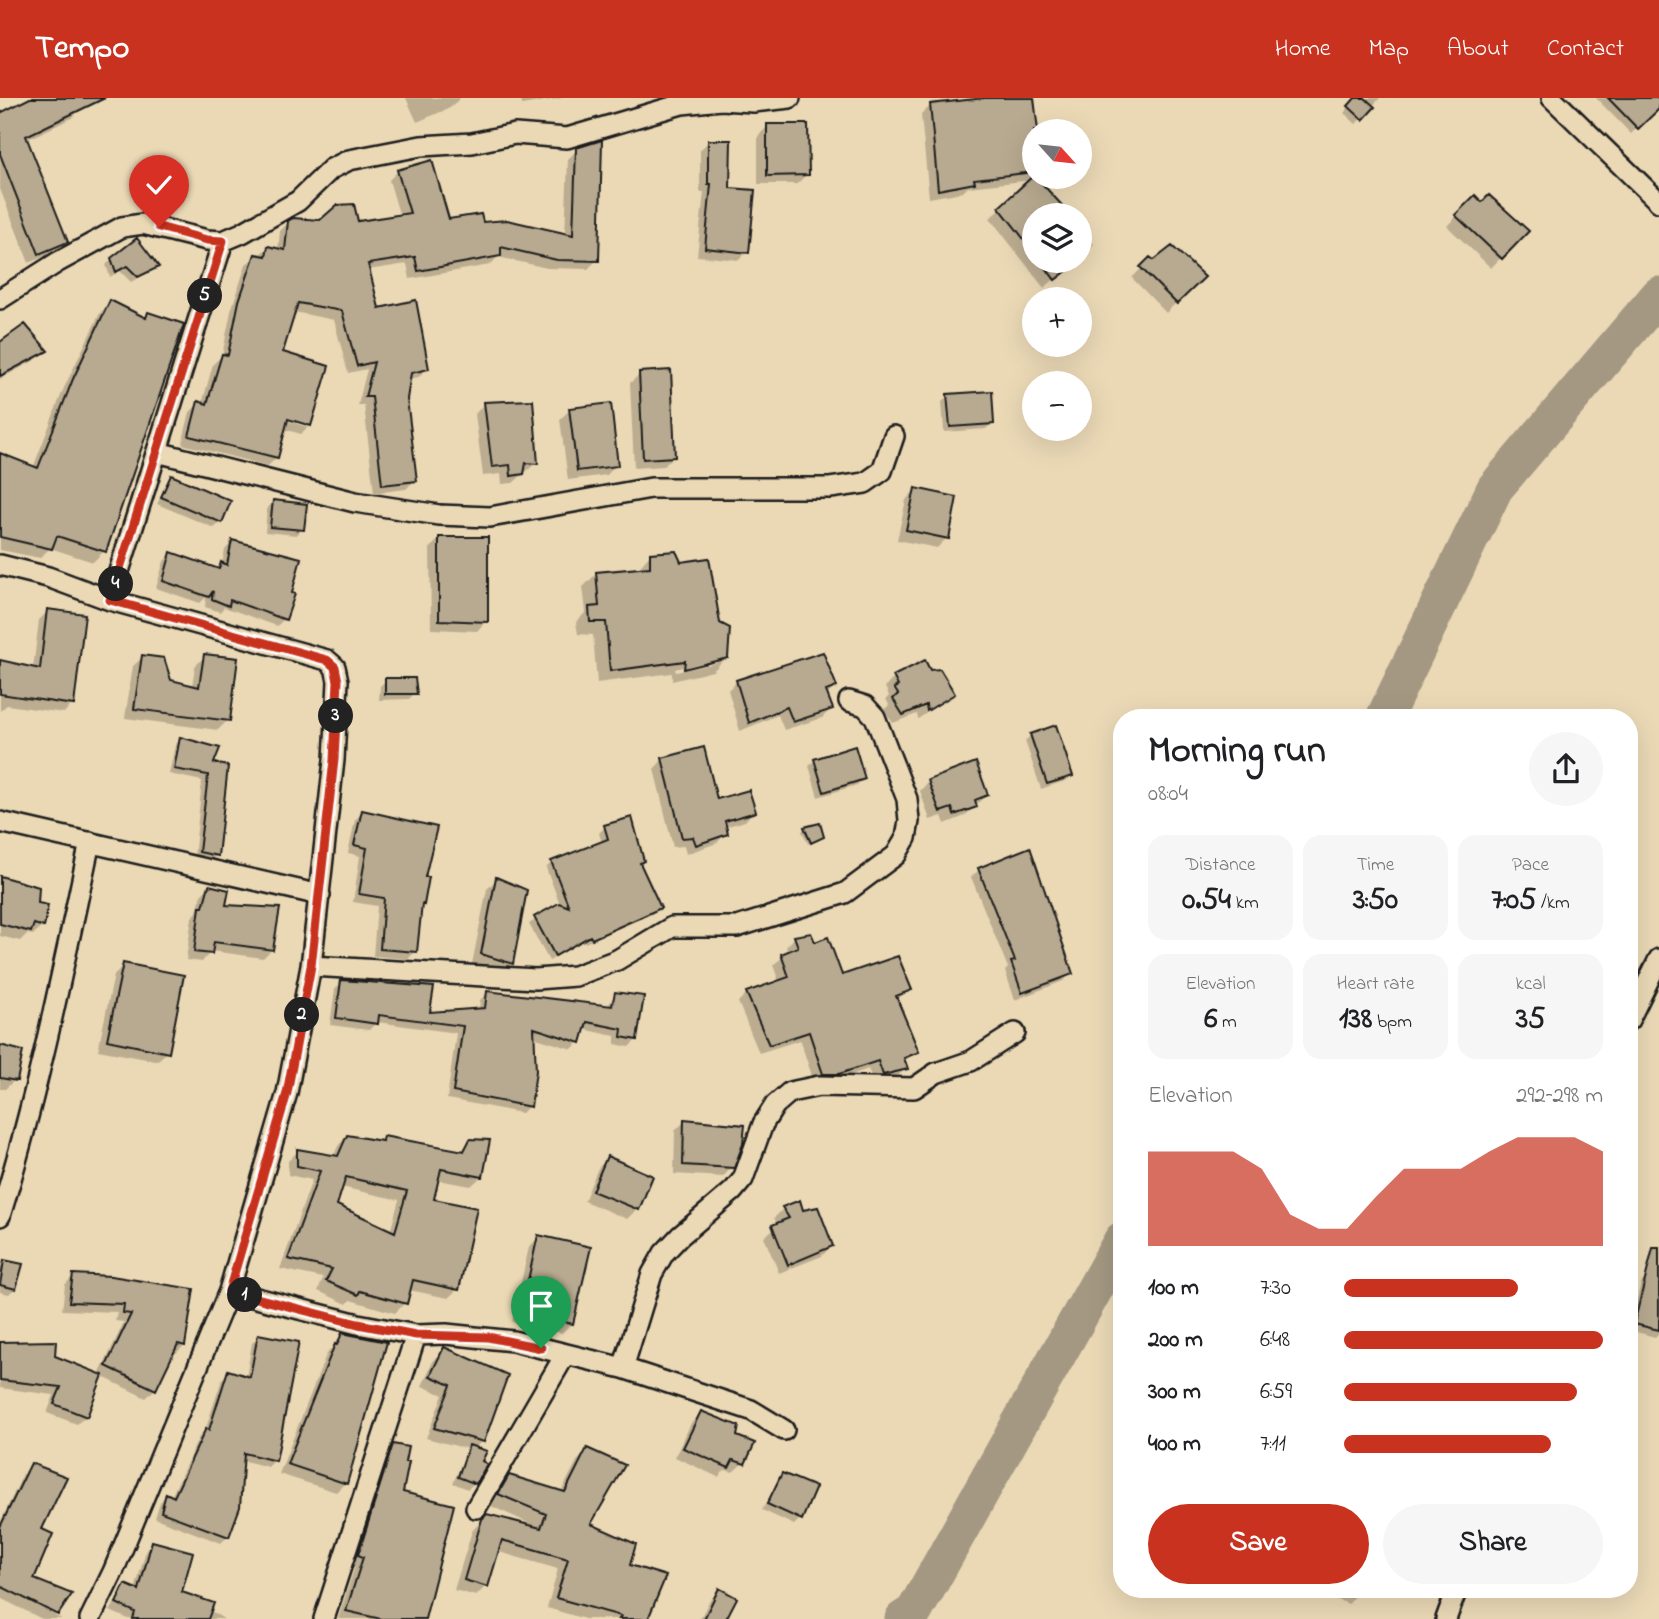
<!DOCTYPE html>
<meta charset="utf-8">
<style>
body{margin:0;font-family:"Indie Flower",sans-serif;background:#f6f6f6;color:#202124;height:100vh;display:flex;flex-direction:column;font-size:26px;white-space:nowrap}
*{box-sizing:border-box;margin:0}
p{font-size:23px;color:#757577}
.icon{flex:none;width:38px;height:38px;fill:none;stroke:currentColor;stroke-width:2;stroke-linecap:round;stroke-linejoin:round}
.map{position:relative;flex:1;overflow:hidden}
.drawer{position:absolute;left:1113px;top:611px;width:525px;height:889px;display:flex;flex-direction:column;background:#fff;border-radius:28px;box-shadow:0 7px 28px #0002}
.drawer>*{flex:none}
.needle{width:46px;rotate:117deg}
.buttons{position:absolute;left:1022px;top:21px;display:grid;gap:14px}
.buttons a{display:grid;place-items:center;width:70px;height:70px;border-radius:50%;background:#fff;box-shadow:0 7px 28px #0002;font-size:35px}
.pin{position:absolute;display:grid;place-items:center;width:60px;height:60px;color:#fff;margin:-72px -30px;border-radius:50% 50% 50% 0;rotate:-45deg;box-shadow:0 0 7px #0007}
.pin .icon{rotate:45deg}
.km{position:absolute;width:35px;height:35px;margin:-18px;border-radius:50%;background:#222;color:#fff;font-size:19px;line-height:35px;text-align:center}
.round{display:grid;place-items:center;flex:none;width:74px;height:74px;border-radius:37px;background:#f6f6f6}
.summary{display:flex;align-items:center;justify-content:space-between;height:119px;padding:0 35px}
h1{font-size:38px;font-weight:800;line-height:52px}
.stats{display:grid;grid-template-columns:repeat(3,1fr);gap:10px;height:119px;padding:7px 35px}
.stats div{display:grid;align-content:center;border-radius:18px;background:#f6f6f6;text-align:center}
.stats b{font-size:30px;font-weight:800}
.stats small{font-size:19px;font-weight:400}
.stats p{font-size:19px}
.chart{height:196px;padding:14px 35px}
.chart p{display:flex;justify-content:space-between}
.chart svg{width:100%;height:126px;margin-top:7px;fill:#c8321e;opacity:.7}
.button{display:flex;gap:14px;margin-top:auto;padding:14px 35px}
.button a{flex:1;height:80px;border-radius:42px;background:#c8321e;color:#fff;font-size:28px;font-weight:800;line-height:80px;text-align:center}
.button a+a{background:#f6f6f6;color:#202124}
ul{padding:0 35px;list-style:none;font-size:23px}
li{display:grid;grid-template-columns:112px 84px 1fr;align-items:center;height:52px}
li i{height:18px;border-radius:9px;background:#c8321e}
header{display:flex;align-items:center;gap:42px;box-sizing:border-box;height:98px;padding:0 35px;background:#c8321e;color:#fff}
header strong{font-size:33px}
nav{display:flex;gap:38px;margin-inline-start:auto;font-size:24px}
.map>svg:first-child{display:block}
.shadow{fill:#0003;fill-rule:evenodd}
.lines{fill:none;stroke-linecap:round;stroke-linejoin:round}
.river{stroke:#a49882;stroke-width:37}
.building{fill:#b8aa90;stroke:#1c1c1c;stroke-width:2;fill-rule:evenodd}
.minor-casing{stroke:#1c1c1c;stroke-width:24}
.minor{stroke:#ebd9b6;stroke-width:19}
.route-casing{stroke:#fff;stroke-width:14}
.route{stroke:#c8321e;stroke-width:9}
</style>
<header>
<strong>Tempo</strong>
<nav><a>Home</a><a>Map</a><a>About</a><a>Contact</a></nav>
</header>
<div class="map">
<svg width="1659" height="1521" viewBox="0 0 1659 1521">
<rect width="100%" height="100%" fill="#ebd9b6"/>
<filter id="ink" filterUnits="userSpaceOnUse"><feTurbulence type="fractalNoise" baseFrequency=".0143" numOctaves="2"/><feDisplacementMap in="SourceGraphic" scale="14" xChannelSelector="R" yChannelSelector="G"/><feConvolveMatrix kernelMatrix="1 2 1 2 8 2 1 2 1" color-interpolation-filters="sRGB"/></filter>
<g filter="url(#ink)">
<path class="shadow" d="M33 0H78L82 9 72 20 26 42 66 144 55 154 29 165 0 91V16Z
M406 0H460L450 10 417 24Z
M521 0H563L522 7Z
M979 0H1032L1036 33 1034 79H1042L1043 89 1069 117H1034V163H1076L1044 190 990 120 1032 82 968 89 963 94 929 100 921 17 931 7 975 4Z
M1357 0H1380L1356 26 1344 15Z
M1596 0H1659V8L1631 36Z
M768 28 807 76 797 86H758V38Z
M709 43 729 92 747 154 739 162 697 158 704 94H700V52Z
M577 52 597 162 588 171 547 170 498 159 490 167 410 181 407 166 368 172 378 212 427 270 419 279 408 281 405 301 415 382 406 391 374 395 364 307H358L367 271 348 275 334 222 294 214 281 256 310 327 301 336 284 331 277 359 268 368 182 346 190 314 199 305 202 306 213 266 222 258 231 213 246 166 268 150 278 152 280 133 289 124 356 125 400 119 389 82 398 73 448 123 565 137 568 61ZM280 317 307 325V329L279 320Z
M1475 99 1526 133 1491 170 1447 128Z
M1080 130 1094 146 1080 159Z
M112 161 157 169 131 184 120 173 110 179 106 167Z
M1150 161 1202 179 1166 215 1132 180Z
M111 204 144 221 149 216 104 453 93 464 50 450 40 460 0 452V357L33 370 63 292 100 215Z
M0 247 45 252 37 261 0 281Z
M640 276 674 358 664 368 634 370 630 285Z
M948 298 992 325 986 331 944 334 942 304Z
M484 306 536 365 513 385 502 386 501 376 483 378 475 316Z
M570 312 616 367 607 377 568 382 560 321Z
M171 379 221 424 214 430 157 406Z
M915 392 947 440 937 450 897 442 906 402Z
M274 404 302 431 296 437 265 434 267 410Z
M440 440 486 523 477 533 431 531 430 450Z
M232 444 284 521 277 528 224 509 220 514 205 509 206 499 200 505 156 490 164 463 171 456 216 472 222 466 225 452Z
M650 457 726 559 713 573 672 583V575L597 585 593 537 578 536 576 524 586 514 583 489 596 476 637 472ZM716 561V565L676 574 675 571Z
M48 513 72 606 64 615 7 607 0 613V564L33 571 39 522Z
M205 558 228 622 218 632 125 620 133 568 143 559 169 584 192 589 195 568Z
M929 574 953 596 918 621 917 616 893 625 884 612 889 607 886 601 889 598 885 589 894 580Z
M386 582 415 595 409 601 379 602 380 588Z
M737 583 835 589 826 598 831 611 822 620 784 632 778 617 740 633 728 592Z
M1031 637 1071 677 1065 683 1041 691 1025 643Z
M181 641 211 667 216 757 210 763 194 760 202 683 169 676 175 647Z
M663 661 716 704 754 713 745 723 725 729 726 735 717 745 686 756 684 748 673 749 654 671Z
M815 662 863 681 857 687 818 699 809 668Z
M929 683 986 697 965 718 945 726 942 718 930 722 920 693Z
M363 714 423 780V806L420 809 416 853 408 861 373 858 377 808 353 804 360 758 348 755 355 722Z
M605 729 658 810 652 816 585 845 584 843 549 863 529 826 560 806 546 770 552 764 602 745 599 735Z
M805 730 822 739 808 746 802 733Z
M1029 751 1071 876 1063 883 1015 902 1005 873 1008 870 971 779 979 772Z
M0 780 42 828 33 837 27 836 20 843 0 838Z
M496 782 512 865 502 875 472 866 487 791Z
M209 789 223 809 271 852 263 860 211 853 202 864 186 862 192 819 197 814 201 797Z
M795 839 841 879 910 892 896 902 917 953 903 964 906 970 897 979 874 985 868 971 829 985 814 984 800 942 759 955 738 904 747 895 779 884 773 867 788 855 786 849Z
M123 867 167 954 157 963 98 952 114 877Z
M342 884 428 916 479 912 480 902 487 895 607 909 616 896 636 942 629 949 615 946V938L583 931 579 944 572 951 533 939 529 1008 522 1015 447 1001 456 935 377 924 369 932 330 927 335 891Z
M0 949 15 982 5 991H0Z
M685 1023 732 1069 723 1079 674 1076 675 1033Z
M347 1038 379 1045 384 1040 460 1054 471 1042 487 1044 481 1079 471 1088 437 1082 432 1102 458 1191 448 1200 409 1192 405 1205 395 1215 350 1202 347 1206 318 1193 323 1180 280 1171 312 1082 288 1077V1063L298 1053 333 1059 338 1048ZM341 1089 399 1102 390 1134 335 1108Z
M608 1060 637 1111 627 1121 584 1103 598 1070Z
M783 1111 802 1114 831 1148 822 1158 779 1175 764 1139 778 1127 774 1120Z
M539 1139 572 1225 562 1235 512 1224 529 1149Z
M4 1164 15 1190 9 1196 0 1194V1168Z
M73 1178 111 1180 184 1248 175 1256 172 1255 155 1291 146 1300 101 1278 86 1318 77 1326 47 1315 54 1297 0 1290V1246L53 1259 99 1277 124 1224 115 1223 117 1214 62 1212 65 1187Z
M1647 1179 1659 1182V1235L1655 1239 1629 1232 1641 1185Z
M343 1236 345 1385 336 1394 279 1376 326 1257Z
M259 1238 275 1362 268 1369 241 1362 228 1438 221 1445 155 1420 160 1404 166 1398 171 1399 199 1339 205 1333 222 1281 228 1274 246 1279 252 1245Z
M444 1251 482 1343 474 1351 479 1364 474 1385 468 1391 453 1385 468 1351 426 1340 443 1297 422 1288 434 1261Z
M701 1315 735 1339 743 1365 733 1374 725 1372 718 1379 675 1359 691 1325Z
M394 1348 422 1521H338L355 1468 349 1466 385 1357Z
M587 1353 588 1427 627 1468 646 1521H585L547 1510 558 1471 496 1453 486 1488 476 1498 454 1492 472 1433 487 1417 541 1431 489 1407 499 1390 510 1379 561 1394 577 1363Z
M31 1367 40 1432 32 1482 57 1516 55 1518 62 1521H42L0 1500V1425L23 1376Z
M782 1377 800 1421 794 1427 762 1412Z
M153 1445 180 1495 224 1521H128L110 1513 125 1488 135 1492 146 1452Z
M1325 1491H1358L1349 1506 1323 1497Z
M719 1492 724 1521H700L709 1503Z"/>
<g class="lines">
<path class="river" d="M1384 620 1495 390 1659 197
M903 1521 914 1514 1122 1142"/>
</g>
<path class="building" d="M30 0H105L26 38 68 144 39 156 0 56V15Z
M985 0H1034L1038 33H1034V74L974 81 975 85 938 92 930 6Z
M1355 0H1365L1375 9 1363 22 1348 8Z
M1608 0H1659V11L1638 31Z
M767 26H808L809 77 767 78Z
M602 42 599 163 557 162 501 149V158L418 173 415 159 368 166 379 210 416 202 429 271 411 275 407 301 417 383 382 387 372 299H365L374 264 357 268 342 213 298 205 283 254 329 268 311 328 288 321 278 360 189 338 198 303 207 306 222 256 228 257 239 203 255 156 266 158 268 148 285 152 288 123 293 120 320 122 337 107 354 106 358 123 410 115 397 72 432 62 449 121 481 116 483 124 507 122 573 137 576 50Z
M708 42H731L730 90 755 92 749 155 705 150 711 86H708Z
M1034 77 1071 117H1034V154L999 109Z
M1475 97 1482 104 1489 97 1529 133 1502 161 1455 117Z
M137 140 159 169 138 179 127 168 116 174 111 160Z
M1172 148 1205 179 1177 206 1140 169 1150 159 1154 162Z
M1041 163H1080L1055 182Z
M110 202 146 220 148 214 184 226 106 454 57 438 52 451 0 439V355L38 370 73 281Z
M25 226 48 253 0 278V244Z
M671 272 675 359 643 361 639 274Z
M992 293 994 326 950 329 947 296Z
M533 302 538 366 526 365 524 376 511 378 510 367 492 369 484 304Z
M611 305 618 368 577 373 569 310Z
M171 377 231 403 222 425 161 399Z
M915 390 957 399 949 441 906 432Z
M273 402 307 406 304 432 270 429Z
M439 439H488V524L439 522Z
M232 442 301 460 292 495 295 496 286 522 230 502 229 508 212 501 213 493 209 499 163 483 171 454 219 471 221 464 227 467Z
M676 453 681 464 709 460 720 525 730 530 728 560 684 571 685 563 610 573 606 524H590L589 509 599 508 596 474 650 469V455Z
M47 511 85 516 74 607 0 596V562L40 571Z
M823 554 837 589 826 593 833 611 793 624 787 609 749 625 736 582Z
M204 556 238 560 230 623 134 611 142 557 164 560 171 582 199 589Z
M925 562 930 572 940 571 955 596 927 613 926 607 903 617 893 601 898 596 894 590 898 588 893 578Z
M385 580H415L417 596H385Z
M1056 627 1073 678 1047 686 1030 636Z
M180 639 220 650 214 665 228 668 218 758 199 754 208 677 174 671Z
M855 648 865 681 824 694 814 661Z
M704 649 717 701 749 692 756 714 725 723 728 736 696 747 693 739 682 740 662 660Z
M976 664 988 697 975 702 977 709 954 717 952 710 940 714 928 682Z
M362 712 437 729 425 779H429L424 807 422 806 417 854 380 851 384 800 359 796 367 750 354 747Z
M632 719 644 763 640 765 661 810 592 841 590 838 555 858 534 819 559 805 569 809 551 763 608 741 604 727Z
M820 725 824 739 811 745 804 729Z
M1030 749 1073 876 1022 895 1011 864 1015 863 978 770Z
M0 778 39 789 38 805 48 807 44 829 34 826 31 834 0 826Z
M496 779 527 792 513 866 481 856Z
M209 787 229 792 226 807 280 810 273 852 214 844 212 856 194 854 200 809H203Z
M811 835 815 844 828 839 842 877 898 858 912 892 896 898 919 954 904 960 908 971 883 977 878 963 839 976H823L809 934 769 947 746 894 789 879 781 856 798 849 794 838Z
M123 865 184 877 169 955 107 942Z
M341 882 434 889 430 914 485 910 487 893 612 908 615 894 644 898 637 942 621 939 622 931 587 924 581 945 534 930 536 973 531 1009 453 994 463 928 379 917 378 926 336 920Z
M0 947 23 953 17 983 0 980Z
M684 1021 745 1027 743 1046 734 1070 683 1067Z
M347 1037 382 1043 383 1038 464 1053 470 1041 490 1042 483 1079 441 1071 434 1101 477 1110 459 1192 413 1182 407 1206 360 1193 358 1197 326 1183 332 1171 288 1161 320 1073 297 1068V1051L338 1058ZM346 1079 407 1093 395 1134 337 1107Z
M607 1058 653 1078 639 1112 592 1093Z
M800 1102 803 1112 818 1109 833 1148 788 1167 772 1127 789 1120 782 1109Z
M538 1137 591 1149 573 1226 521 1214Z
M1653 1150H1659V1232L1634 1226Z
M4 1162 23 1166 16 1191 0 1187Z
M73 1176 111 1178 194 1191 185 1248 178 1246 156 1292 106 1268 131 1216 123 1215 124 1206 69 1204Z
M342 1235 387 1244 347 1386 287 1366 335 1246 337 1247Z
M258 1236 299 1244 276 1363 244 1355 240 1409 229 1439 161 1414 166 1395 174 1399 206 1330 209 1332 228 1272 250 1279Z
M56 1243 55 1258 103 1277 87 1319 54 1306 61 1289 0 1282V1244Z
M444 1249 508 1277 484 1344 434 1330 451 1287 430 1278Z
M701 1313 739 1328 737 1338 755 1345 745 1366 733 1362 729 1370 683 1350Z
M393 1346 408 1349 405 1364H409L403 1394 454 1407 425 1521H381L346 1513 363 1459 358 1457Z
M469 1347 487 1353 482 1363 487 1366 476 1386 458 1379Z
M587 1350 625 1367 591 1426 636 1446 630 1467 666 1478 648 1521H619L621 1518 556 1500 568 1461 502 1442 488 1489 464 1482 482 1421 487 1416 541 1430 546 1416 498 1396 509 1377 565 1394Z
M31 1365 67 1379 42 1431 53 1436 34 1481 72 1496 58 1517 0 1488V1429Z
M782 1375 816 1389 802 1422 767 1406Z
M152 1443 193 1454 182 1494 214 1505 208 1521H133L135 1514 116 1505 125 1486 139 1492Z
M719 1490 737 1500 726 1521H704Z"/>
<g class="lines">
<defs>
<path id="minor" d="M1552 0 1659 104
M0 201 58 164 122 129 143 126 207 142 223 143 242 135 298 103 331 71 349 62 421 48 472 45 515 36 567 40 682 6 721 2 753 4 790 0
M157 354 355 404 439 417 490 419 651 390H830L865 385 882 373 894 338
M0 467 48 479 110 502 327 562 335 569 338 583 334 662 311 868 287 995 229 1193 113 1474 90 1521
M110 502 223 143
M0 724 320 797
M311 868 536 881 575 878 617 862 672 829H737L845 795 896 757 906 740 909 723 907 701 875 619 865 608 849 603
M1629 922 1659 861
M0 1118C38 995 63 870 90 744
M229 1193 358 1226 416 1237 446 1236 513 1243 623 1270 751 1312 784 1332
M623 1270 652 1176 664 1155 680 1138 733 1093 743 1081 763 1026 775 1007 790 994 819 988 914 990 936 975 971 963 1015 935
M476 1410 565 1257
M324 1521 416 1237
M1446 1521 1457 1491"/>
</defs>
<use href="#minor" class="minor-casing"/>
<use href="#minor" class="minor"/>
</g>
</g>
<g class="lines" filter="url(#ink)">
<defs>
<path id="route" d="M159 129 207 142 223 143 110 502 327 562 335 569 338 583 334 662 311 868 287 995 229 1193 358 1226 416 1237 488 1239 541 1250"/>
</defs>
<use href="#route" class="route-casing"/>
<use href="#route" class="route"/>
</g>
</svg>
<div class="buttons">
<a><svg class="needle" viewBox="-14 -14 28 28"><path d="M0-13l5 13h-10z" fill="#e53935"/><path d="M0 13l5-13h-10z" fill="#757577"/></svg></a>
<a><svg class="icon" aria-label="layers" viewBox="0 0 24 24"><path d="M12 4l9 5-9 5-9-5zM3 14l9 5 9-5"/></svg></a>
<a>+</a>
<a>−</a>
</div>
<div class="pin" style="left:541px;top:1250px;background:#1e9e55"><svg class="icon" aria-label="arrive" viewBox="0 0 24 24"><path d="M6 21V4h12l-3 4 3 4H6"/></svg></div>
<div class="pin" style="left:159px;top:129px;background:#d93025"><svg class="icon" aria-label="check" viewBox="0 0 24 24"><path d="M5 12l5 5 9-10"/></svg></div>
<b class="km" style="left:245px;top:1197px">1</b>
<b class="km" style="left:302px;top:917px">2</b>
<b class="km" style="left:336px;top:618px">3</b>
<b class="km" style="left:116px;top:486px">4</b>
<b class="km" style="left:205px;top:198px">5</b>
<section class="drawer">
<div class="summary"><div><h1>Morning run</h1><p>08:04</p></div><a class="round"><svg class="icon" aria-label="share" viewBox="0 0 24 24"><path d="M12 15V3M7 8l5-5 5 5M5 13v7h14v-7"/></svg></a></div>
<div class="stats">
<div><p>Distance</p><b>0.54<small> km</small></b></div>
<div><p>Time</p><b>3:50</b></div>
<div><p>Pace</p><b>7:05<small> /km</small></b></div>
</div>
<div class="stats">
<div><p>Elevation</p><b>6<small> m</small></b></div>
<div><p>Heart rate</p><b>138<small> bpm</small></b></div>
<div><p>kcal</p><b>35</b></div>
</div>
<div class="chart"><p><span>Elevation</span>292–298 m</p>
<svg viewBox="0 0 160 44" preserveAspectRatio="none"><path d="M0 44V11L10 11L20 11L30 11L40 17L50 33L60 38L70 38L80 27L90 17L100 17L110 17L120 11L130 6L140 6L150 6L160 11V44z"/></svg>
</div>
<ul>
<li><b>100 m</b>7:30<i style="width:67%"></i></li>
<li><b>200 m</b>6:48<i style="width:100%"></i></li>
<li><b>300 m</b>6:59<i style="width:90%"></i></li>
<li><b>400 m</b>7:11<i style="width:80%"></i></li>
</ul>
<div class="button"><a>Save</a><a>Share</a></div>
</section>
</div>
